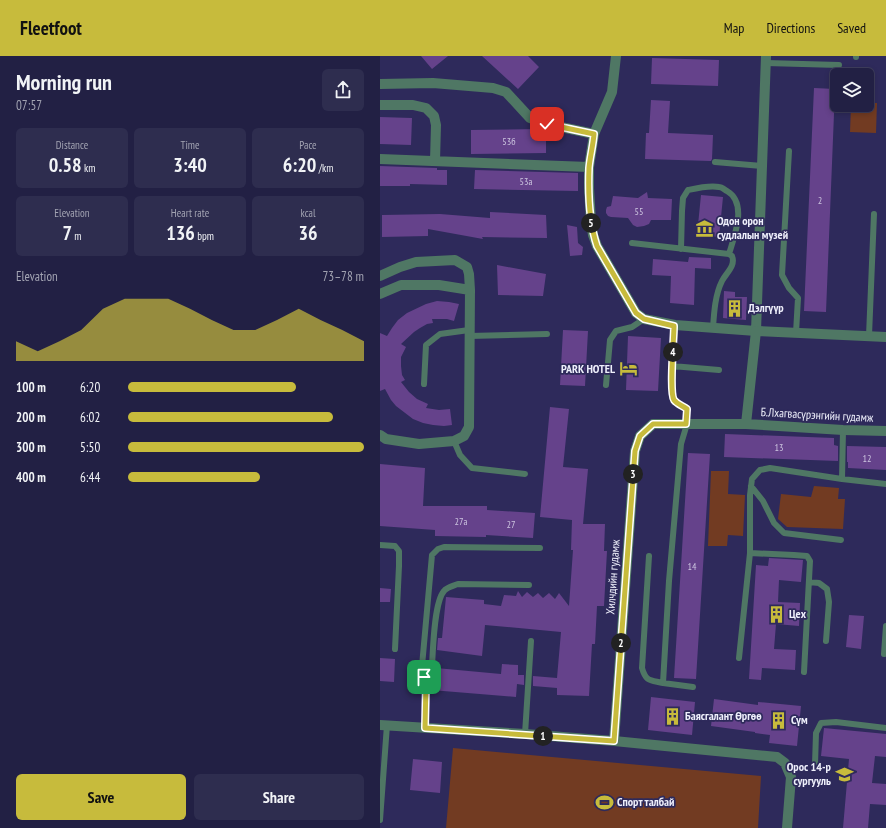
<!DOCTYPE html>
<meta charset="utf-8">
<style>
body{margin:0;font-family:"PT Sans Narrow",sans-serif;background:#2e2d4f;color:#f1f3f6;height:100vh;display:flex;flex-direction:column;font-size:15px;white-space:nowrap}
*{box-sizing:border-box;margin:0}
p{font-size:13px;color:#a2a3b2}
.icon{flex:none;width:22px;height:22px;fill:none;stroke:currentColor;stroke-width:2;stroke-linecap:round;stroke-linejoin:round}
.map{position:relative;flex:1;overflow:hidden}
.drawer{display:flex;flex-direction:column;background:#222044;width:380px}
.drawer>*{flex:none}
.buttons{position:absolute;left:450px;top:12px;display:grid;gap:8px}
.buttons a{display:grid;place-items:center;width:44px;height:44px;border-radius:6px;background:#222044;box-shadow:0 2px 6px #0003,0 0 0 1px #3f3e5d;font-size:20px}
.pin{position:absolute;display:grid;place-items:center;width:34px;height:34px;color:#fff;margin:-17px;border-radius:8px;box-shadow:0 2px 6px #0006}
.km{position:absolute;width:20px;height:20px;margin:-10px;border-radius:50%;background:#222;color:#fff;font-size:11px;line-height:20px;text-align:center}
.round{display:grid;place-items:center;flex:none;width:42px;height:42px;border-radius:6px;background:#2e2d4f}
.overview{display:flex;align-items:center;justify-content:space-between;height:68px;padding:0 16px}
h1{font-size:22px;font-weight:700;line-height:30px}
.figures{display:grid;grid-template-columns:repeat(3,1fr);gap:6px;height:68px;padding:4px 16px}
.figures div{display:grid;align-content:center;border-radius:6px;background:#2e2d4f;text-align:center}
.figures b{font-size:20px;font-weight:700}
.figures small{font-size:11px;font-weight:400}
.figures p{font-size:11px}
.chart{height:112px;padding:8px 16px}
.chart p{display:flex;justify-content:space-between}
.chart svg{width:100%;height:72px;margin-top:4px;fill:#c7bb3c;opacity:.7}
.button{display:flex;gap:8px;margin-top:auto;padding:8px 16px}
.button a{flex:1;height:46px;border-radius:6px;background:#c7bb3c;color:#111;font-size:16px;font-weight:700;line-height:46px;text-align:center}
.button a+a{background:#2e2d4f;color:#f1f3f6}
ul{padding:0 16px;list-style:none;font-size:13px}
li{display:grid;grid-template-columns:64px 48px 1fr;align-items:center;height:30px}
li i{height:10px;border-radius:5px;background:#c7bb3c}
header{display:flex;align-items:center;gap:24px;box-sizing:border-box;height:56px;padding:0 20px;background:#c7bb3c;color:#111}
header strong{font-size:19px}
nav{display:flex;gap:22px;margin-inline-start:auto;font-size:14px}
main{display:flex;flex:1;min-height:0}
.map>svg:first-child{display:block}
.green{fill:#723b22}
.building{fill:#65428b}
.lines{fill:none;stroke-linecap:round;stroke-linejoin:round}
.service{stroke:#4f7764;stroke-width:6}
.minor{stroke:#4f7764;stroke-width:10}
.tertiary{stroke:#4f7764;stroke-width:10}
.route-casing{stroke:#fff;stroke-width:8}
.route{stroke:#c7bb3c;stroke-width:5}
.labels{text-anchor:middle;stroke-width:3.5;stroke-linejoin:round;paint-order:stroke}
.number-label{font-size:10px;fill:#ccc4df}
.poi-label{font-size:12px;font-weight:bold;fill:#eeeffb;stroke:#2e2a5b;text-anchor:start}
.street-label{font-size:12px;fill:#eeeffb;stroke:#2e2a5b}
</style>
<header>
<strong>Fleetfoot</strong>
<nav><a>Map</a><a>Directions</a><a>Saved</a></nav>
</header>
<main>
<section class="drawer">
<div class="overview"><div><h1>Morning run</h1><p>07:57</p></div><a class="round"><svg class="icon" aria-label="share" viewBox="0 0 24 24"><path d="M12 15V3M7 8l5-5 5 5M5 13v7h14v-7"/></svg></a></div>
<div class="figures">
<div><p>Distance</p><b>0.58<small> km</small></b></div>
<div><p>Time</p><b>3:40</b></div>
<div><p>Pace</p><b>6:20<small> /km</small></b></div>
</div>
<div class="figures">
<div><p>Elevation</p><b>7<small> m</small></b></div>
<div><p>Heart rate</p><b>136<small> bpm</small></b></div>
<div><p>kcal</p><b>36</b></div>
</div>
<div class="chart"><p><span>Elevation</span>73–78 m</p>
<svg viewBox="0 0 160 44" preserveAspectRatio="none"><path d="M0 44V32L10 38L20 32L30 25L40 12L50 6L60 6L70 6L80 12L90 19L100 25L110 25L120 19L130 12L140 19L150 25L160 32V44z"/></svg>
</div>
<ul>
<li><b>100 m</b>6:20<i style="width:71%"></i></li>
<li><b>200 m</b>6:02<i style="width:87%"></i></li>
<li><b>300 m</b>5:50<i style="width:100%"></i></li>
<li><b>400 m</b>6:44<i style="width:56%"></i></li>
</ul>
<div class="button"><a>Save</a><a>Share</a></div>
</section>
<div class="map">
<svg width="506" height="772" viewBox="0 0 506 772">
<rect width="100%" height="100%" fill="#2e2a5b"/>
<path class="green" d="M487 47H497L496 77 470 76 471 49H487Z
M331 415H349L348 438 365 439 363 480 348 479 347 490H328Z
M434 430 459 432 458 443H465L463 473 407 471 398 463 401 438 431 441Z
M73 692 381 720 378 772H66Z"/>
<path class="building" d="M41 0H68L52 13Z
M102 0H148L159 11 138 33Z
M272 2 339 4 338 30 271 28Z
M434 32 455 33 446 256 424 255Z
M271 44 290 45 288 77 333 79 332 103 331 105 265 103 266 77H269Z
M0 61 32 62 31 89 0 88Z
M162 73 166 74V97L91 98V74Z
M0 110 57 112V114H67V129L30 128V130H0Z
M95 114 198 117V135L94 133Z
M267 136 268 142 292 143 291 164H271L269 168 264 170 257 171 253 169 248 162 231 161 228 160 226 157V154L227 151 231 150 233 140 258 142Z
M321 139 343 141 339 181 317 179Z
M110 156 166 159 167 182 102 181 103 183 48 173V180L2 181V159L60 158 110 162Z
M187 169 197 171 198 187 203 191 202 199 190 200Z
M309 201 331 202V213L315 212 314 249 290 247 291 220 272 219 273 203 308 206Z
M117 209 166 218 163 240 118 239Z
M344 235 355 236V241H367L366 264 343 262Z
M57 245 69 246 79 248 74 265 67 263H52L53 267 47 268 40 272 34 276 21 288 26 291 21 301V310L22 319 25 324 21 326 29 336 37 343 48 348 46 352 59 354 70 353 72 369 64 370 53 369 43 367 33 363 16 350 11 344 5 333 0 335V277L7 280 12 272 18 264 27 257 46 248Z
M183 274 208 275 205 330 180 329Z
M248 280 281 282 278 335 246 334Z
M170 351 189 353 183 411 208 413 203 468H225L224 495H227L224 550H217L215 588H212L209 640 177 639V632L153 630V620L177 622 181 576 105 569 102 600 57 594 58 582H62L66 541 104 544V548L121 550 124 539 136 540 138 535 142 541 147 536 153 541 158 537 163 542 169 537 175 543 179 537 189 550 193 494H191L192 464 160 461Z
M345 378 454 382V389L458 390V405L344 401Z
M467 390 506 391V414L468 412V406H467Z
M308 397 330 398 316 623 294 622Z
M0 408 45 412 43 450H107V454L155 457 153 482 106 479V481L55 480V474L0 470Z
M389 502 423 504 421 526 399 524 398 546 420 547 419 570 396 568 394 593 416 594 415 614 382 612 381 624 369 623 376 509 388 510Z
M0 532 11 533 10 546H0Z
M469 559 484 560 481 593 466 591Z
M0 602 15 603 14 626 0 625Z
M122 608 138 609V619H144V629L137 628 136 641 51 634 52 618 56 612 121 618Z
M271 641 315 646 312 679 268 674Z
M334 643 378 649V646L421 650 417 690 389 687 390 679 375 677V676L331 670Z
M444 672 506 678V701L495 700 492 727 506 728V749L490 748 488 772H463L469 703 441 700Z
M33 703 62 706 60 737 30 734Z"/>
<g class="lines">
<path class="service" d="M476 1V0
M386 7 459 9
M409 95 402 219 409 232 418 242 416 277
M335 106 382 110
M252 187 349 198 352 200C356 210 346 217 342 225 335 239 334 257 333 272
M301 193 302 155 303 142 308 134C317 132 330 129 339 131 342 131 345 134 347 135 368 147 354 181 349 198
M89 280 167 278
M489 280 494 158
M292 310 339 314
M44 328 46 289 60 278 89 274
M226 329 230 284 236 275 252 271 264 263
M74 385 80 399 92 412 145 418
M462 423 506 428
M371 430 383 445 394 467 404 477 461 484
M0 489 15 490 19 495V510L15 593
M370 497 414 499 427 500 430 505 424 616
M269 500 262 612C266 626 270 624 283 627L289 525 301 388 307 368V353C303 350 297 348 294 344 289 336 294 282 295 269
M429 526 439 527 447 533 449 546 446 585
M504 598 506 570
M359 602 370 497V439L372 423 380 414 390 412 462 423 463 374
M43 618 50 614 52 610C53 594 54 546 64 535 67 531 73 530 78 528L149 529
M283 627 313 631
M45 672 46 627 43 618 42 610 52 499 58 493 64 491 160 492
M145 678 151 585
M435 709 436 677 441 667 456 666 506 672
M0 764 7 669"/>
<path class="minor" d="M236 0 232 36 214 78 209 111V132L211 166 213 179 217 190 256 257 264 263 295 269 376 275 386 0
M0 28 53 27 113 32 126 36 150 62 167 68 214 78
M0 49H33L46 52 54 60 56 69 55 105
M0 103 209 111
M0 220 20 211 36 206 75 204 87 211 89 218 90 234
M0 238 21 229H59L90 234 89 371 84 380 74 385 39 388 6 383 0 379
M234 685 397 701 405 707 411 721 407 772"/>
<path class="tertiary" d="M366 368 376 275 506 281
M0 669 145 678 234 685 255 395 260 380 273 368H366L463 374 506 375"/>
</g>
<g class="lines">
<defs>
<path id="route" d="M44 621 46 627 45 672 234 685 255 395 260 380 273 368H306L307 353C303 350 297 348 294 344 289 336 294 282 294 270L264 263 256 257 217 190C209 166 208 137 209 112 210 101 213 90 214 78L167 68"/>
</defs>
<use href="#route" class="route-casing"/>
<use href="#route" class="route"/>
</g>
<defs>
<symbol id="museum-bare" viewBox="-9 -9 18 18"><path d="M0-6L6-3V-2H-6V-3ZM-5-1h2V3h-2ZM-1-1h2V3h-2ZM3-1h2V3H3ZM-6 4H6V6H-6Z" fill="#c7bb3c" stroke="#2e2a5b" stroke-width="2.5" paint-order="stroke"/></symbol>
<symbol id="building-bare" viewBox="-9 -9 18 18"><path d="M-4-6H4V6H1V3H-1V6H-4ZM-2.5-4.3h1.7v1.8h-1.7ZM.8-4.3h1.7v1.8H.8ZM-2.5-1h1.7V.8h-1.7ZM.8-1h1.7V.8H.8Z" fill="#c7bb3c" stroke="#2e2a5b" stroke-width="2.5" paint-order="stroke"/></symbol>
<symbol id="hotel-bare" viewBox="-9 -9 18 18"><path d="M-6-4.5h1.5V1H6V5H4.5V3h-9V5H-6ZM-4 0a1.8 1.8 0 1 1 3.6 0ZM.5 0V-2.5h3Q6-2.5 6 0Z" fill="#c7bb3c" stroke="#2e2a5b" stroke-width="2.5" paint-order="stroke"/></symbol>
<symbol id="school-bare" viewBox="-9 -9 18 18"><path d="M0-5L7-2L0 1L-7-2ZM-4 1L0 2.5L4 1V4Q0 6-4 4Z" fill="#c7bb3c" stroke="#2e2a5b" stroke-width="2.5" paint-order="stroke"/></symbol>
<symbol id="stadium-bare" viewBox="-9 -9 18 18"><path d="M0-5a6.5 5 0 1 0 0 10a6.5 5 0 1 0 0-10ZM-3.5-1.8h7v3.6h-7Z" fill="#c7bb3c" stroke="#2e2a5b" stroke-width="2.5" paint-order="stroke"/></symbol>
</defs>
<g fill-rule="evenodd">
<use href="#museum-bare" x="312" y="160" width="25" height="25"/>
<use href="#building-bare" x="342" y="240" width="25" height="25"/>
<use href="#hotel-bare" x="236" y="300" width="25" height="25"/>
<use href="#building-bare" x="384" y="546" width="25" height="25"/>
<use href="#building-bare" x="280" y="648" width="25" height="25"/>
<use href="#building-bare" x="386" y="652" width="25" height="25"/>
<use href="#school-bare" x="452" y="706" width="25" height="25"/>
<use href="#stadium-bare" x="212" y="734" width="25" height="25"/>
</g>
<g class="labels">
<g class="number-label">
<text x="129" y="89">53б</text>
<text x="146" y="129">53a</text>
<text x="440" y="148">2</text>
<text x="259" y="159">55</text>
<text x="399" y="395">13</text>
<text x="487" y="406">12</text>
<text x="81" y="469">27a</text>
<text x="131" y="472">27</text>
<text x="312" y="514">14</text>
</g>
<g class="poi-label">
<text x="337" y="169">Одон орон<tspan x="337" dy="14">судлалын музей</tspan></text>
<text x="368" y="256">Дэлгүүр</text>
<text x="235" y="317" text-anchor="end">PARK HOTEL</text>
<text x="409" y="562">Цех</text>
<text x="305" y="664">Баясгалант Өргөө</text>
<text x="411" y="668">Сүм</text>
<text x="451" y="715" text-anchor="end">Орос 14-р<tspan x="451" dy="14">сургууль</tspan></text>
<text x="237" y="750">Спорт талбай</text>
</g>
<g class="street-label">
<text transform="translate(437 359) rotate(3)" y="4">Б.Лхагвасүрэнгийн гудамж</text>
<text transform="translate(233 521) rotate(-86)" y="4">Хилчдийн гудамж</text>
</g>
</g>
</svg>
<div class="buttons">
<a><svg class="icon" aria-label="layers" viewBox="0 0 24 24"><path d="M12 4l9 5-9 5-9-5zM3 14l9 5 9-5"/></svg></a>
</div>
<div class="pin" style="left:44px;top:621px;background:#1e9e55"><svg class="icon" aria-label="arrive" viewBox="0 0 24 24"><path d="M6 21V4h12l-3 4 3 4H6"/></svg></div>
<div class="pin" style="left:167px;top:68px;background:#d93025"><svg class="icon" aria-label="check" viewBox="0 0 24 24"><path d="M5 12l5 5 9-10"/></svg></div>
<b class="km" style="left:163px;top:680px">1</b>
<b class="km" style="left:241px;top:587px">2</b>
<b class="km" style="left:253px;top:418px">3</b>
<b class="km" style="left:293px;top:296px">4</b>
<b class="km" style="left:211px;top:167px">5</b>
</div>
</main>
